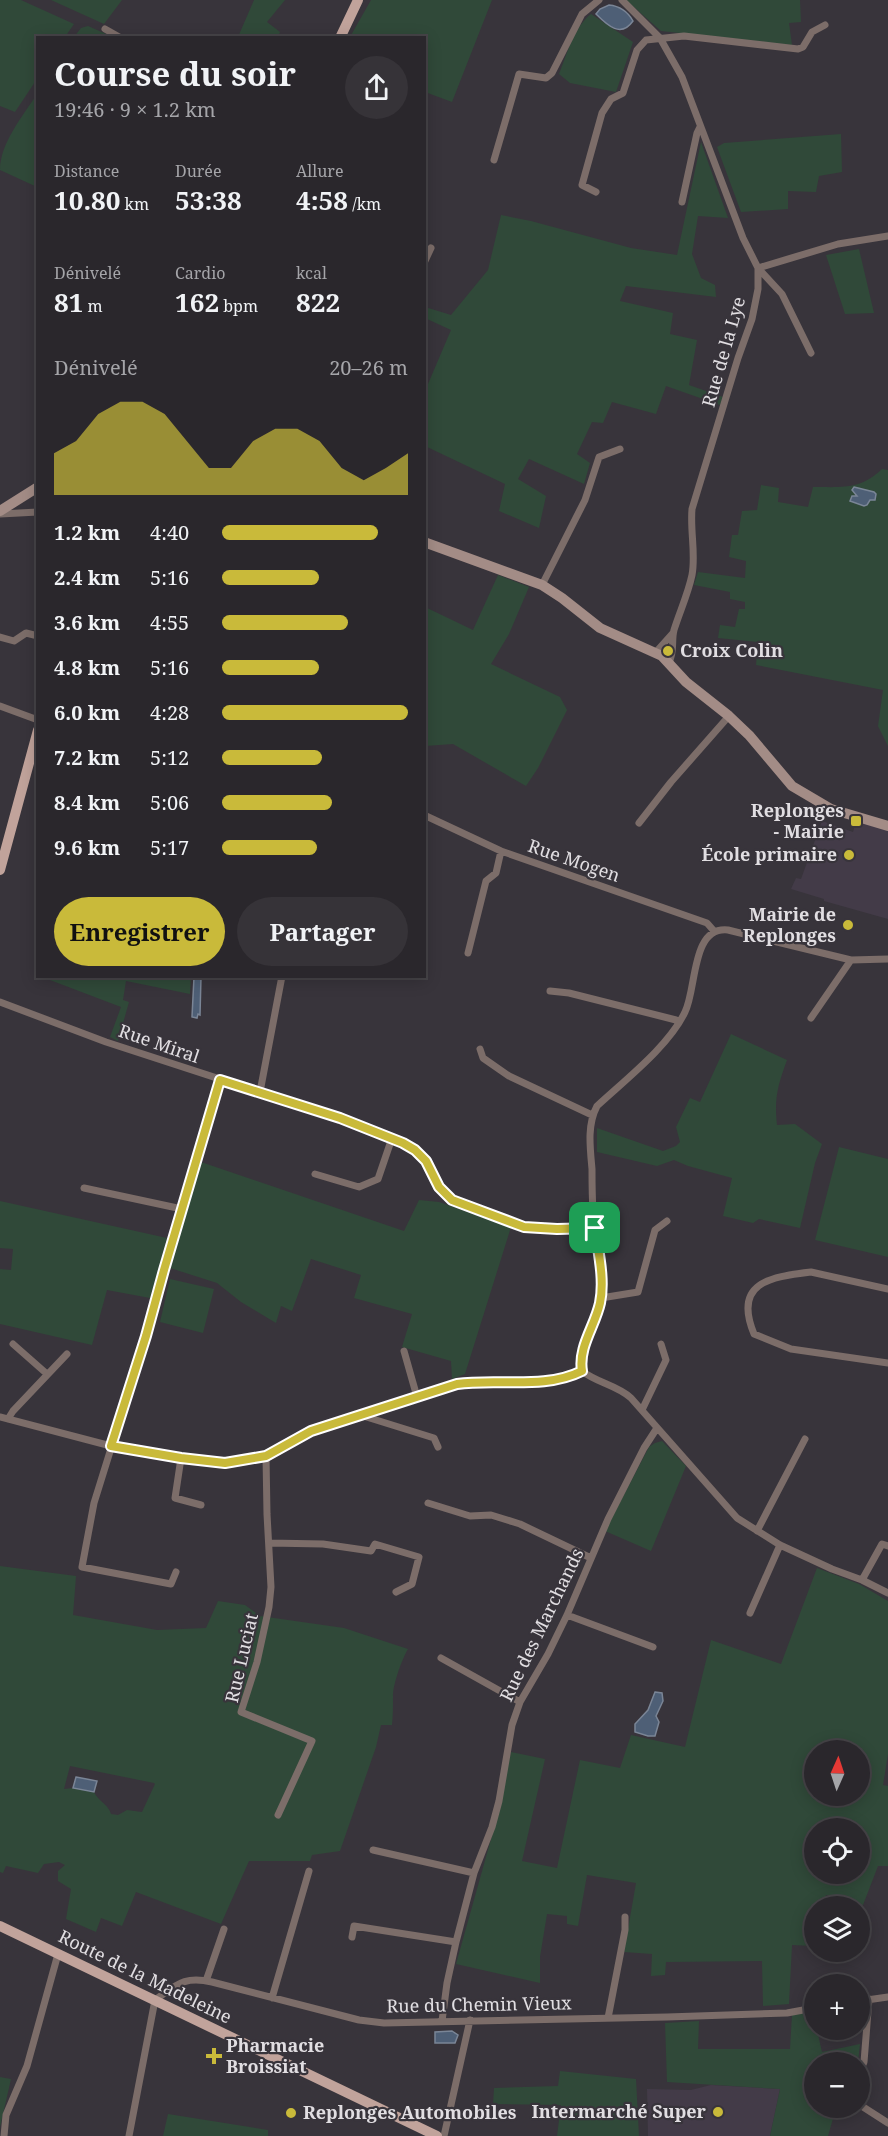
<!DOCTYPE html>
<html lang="fr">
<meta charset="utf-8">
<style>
body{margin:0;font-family:"Noto Serif",serif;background:#363338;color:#f1f3f6;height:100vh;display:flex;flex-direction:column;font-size:22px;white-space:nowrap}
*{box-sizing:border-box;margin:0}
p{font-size:20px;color:#a5a5a9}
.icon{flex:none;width:33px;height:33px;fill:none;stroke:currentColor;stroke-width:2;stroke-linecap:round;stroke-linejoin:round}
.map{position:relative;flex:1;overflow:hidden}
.side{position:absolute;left:36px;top:36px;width:390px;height:942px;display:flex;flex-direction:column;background:#2a272c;border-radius:0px;box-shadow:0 3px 15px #0003,0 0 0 2px #464448}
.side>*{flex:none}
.needle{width:39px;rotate:3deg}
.controls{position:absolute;left:804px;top:1740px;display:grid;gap:12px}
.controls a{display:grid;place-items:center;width:66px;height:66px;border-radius:50%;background:#2a272c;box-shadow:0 3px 15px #0003,0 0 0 2px #464448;font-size:30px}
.pin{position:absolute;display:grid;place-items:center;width:51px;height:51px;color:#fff;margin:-26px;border-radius:12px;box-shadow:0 3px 9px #0006}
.round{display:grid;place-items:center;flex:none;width:63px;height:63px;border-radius:32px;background:#363338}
.overview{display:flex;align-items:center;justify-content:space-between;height:102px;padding:0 18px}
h1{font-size:33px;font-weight:700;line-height:45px}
.metrics{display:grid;grid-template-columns:repeat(3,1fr);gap:9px;height:102px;padding:6px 18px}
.metrics div{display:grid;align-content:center}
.metrics b{font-size:26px;font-weight:700}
.metrics small{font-size:16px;font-weight:400}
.metrics p{font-size:16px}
.chart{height:168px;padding:12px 18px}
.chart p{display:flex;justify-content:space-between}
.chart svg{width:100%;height:108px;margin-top:6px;fill:#c9ba3a;opacity:.7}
.primary-button{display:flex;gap:12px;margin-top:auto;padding:12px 18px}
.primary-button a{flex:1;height:69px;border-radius:36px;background:#c9ba3a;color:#111;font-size:24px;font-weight:700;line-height:69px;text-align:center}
.primary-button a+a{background:#363338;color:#f1f3f6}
ul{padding:0 18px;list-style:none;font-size:20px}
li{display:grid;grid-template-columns:96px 72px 1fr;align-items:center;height:45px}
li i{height:15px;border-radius:8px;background:#c9ba3a}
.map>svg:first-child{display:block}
.built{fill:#433b48}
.green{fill:#304939;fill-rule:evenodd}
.water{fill:#4e5f76;stroke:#7a8596;stroke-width:1.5}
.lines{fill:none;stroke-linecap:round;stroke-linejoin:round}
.street{stroke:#7c6d69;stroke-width:7}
.secondary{stroke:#a38c86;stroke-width:10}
.primary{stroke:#c1a39b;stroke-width:10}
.route-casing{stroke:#fff;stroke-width:12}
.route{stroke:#c9ba3a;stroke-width:8}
.poi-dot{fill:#c9ba3a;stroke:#38343b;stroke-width:2}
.labels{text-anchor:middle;stroke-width:4.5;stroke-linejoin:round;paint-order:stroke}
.street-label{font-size:18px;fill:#e1dee2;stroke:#38343b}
.poi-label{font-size:18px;font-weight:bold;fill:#e1dee2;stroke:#38343b;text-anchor:end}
</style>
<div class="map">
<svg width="888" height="2136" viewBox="0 0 888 2136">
<rect width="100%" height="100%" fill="#38343b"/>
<path class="built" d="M822 821 853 832 856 822 888 830V919L824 901V899L791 889 796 878 801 879Z
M711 2085 780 2089 770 2136H648L647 2089 691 2090Z"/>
<path class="green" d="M0 0H21L74 24 65 37 38 38 37 79 15 112 0 106Z
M51 0H122L104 24Z
M254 0H285L267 22 280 32 278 37H238Z
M371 0H492L452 102 425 92 424 38 350 37Z
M626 0H800L801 22 789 23 792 45 661 31Z
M591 14 633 42 616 92 570 83 559 74C567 54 574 27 591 14Z
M88 26 113 37H74L81 28Z
M37 94V187L0 170C0 143 23 116 37 94Z
M841 134 842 172 819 176 816 192 788 191V209L741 212 717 147 724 143Z
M701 142 728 218 698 216 692 254 701 278 715 285 716 297 626 286 620 301 673 313 670 334 697 340 689 385 723 397 720 405 666 386 656 414 612 402 603 423 592 422 577 454 590 463 584 484 529 459 518 479 546 496 539 528 499 511 505 484 425 446V391L451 330 425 318V307L451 315 488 270 501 215 531 221 631 248 677 255Z
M859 249 874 313 845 314 826 255Z
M882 469 888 470V746L878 726 883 690 756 665 758 642 718 638 720 625 735 627 739 609H745V602L730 599V592L694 585 698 572 745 578 746 561 729 557 732 535H738L742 511 757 510 761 485 779 488 778 502 808 507 813 487C842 487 860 490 882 469Z
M498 575 529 587 509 634 491 664 560 697 567 710 538 768 526 786 453 744 425 746V607L473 630Z
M42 977 191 976V977L190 994 126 981 123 1000 129 1002 118 1041 110 1037 121 1007Z
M731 1034 787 1060C778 1085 774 1098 777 1125L795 1124 822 1144 815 1163 800 1228 759 1219 753 1223 723 1216 732 1178 688 1166 674 1160 657 1166 597 1152V1128L663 1151 676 1146 680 1142 676 1127 690 1098 700 1102Z
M839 1147 888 1159V1257L815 1240Z
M201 1162 404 1231 419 1200 439 1202 511 1227 465 1374 452 1379 451 1361 402 1347 412 1314 354 1298 361 1275 311 1259 292 1311 281 1306 276 1323 241 1302 217 1283 170 1268 178 1232Z
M0 1201 167 1238 150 1298 107 1290 92 1345 0 1324V1269L11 1270 13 1249 0 1248Z
M170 1279 214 1289 203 1333 160 1322Z
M662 1441 686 1466 651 1551 605 1531 649 1447 655 1443Z
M0 1566 76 1576 73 1615 157 1630 206 1628 218 1601 245 1605 260 1616 344 1628 408 1649C402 1659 393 1684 393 1696 393 1705 393 1715 392 1725H381L376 1747 340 1851 312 1855 310 1861H249L221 1924 136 1892 122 1926 101 1918 96 1932 66 1919 71 1889 58 1881V1871L65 1865 59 1862 44 1864 38 1873 6 1866 3 1873 0 1872ZM70 1766 154 1783 155 1784 142 1812 127 1810 118 1815 111 1814C108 1804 99 1802 94 1792L73 1788 64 1789Z
M817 1568 859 1584 888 1601V1754L883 1785 888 1786V1866H878L863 1905 826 1895 825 1906H814V1946L792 1945 789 2004 763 2006 762 1961 666 1962 665 1975 651 1976 652 1954 624 1952 636 1883 587 1875 578 1926 567 1924V1916L547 1914 540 1957V1983L456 1964 493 1832 511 1752 545 1759 522 1861 557 1868 580 1760 620 1768 631 1735 685 1747 711 1640 781 1664ZM814 1750H860V1796H814ZM814 1828H860V1874H814Z
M813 2012 814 2030H817L822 2052 860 2044 858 2062H814V2108H836L828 2136H770L780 2089 667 2082 665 2023 699 2021 698 2049H790L792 2015Z
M560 2071 636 2079 639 2136H557L561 2105 493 2104 494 2088 558 2086Z
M0 2077 11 2079 0 2127Z
M168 2114 268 2130V2136H163Z"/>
<path class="water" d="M609 5C619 6 628 12 633 21 621 38 608 26 596 14L600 9Z
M854 487 874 492 876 494 875 500H870L867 505 864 506 850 501 852 496H857L852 490Z
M194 977H201L200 1015 198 1014 197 1018 192 1017Z
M655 1692 662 1693 663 1701 656 1716 659 1722 655 1736H648L635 1732V1724L648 1710Z
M76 1777 97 1781 94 1792 73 1788Z
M452 2031 458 2035 455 2043H435V2032Z"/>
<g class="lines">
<path class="street" d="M622 0 660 38 682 77 743 238 758 268V289L752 319 738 358 692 509C690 531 696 554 692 575 688 594 680 611 674 630 671 641 675 651 669 662
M105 29 121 38
M494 160 519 74 546 78 552 73 582 14 599 0
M596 192 582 185 602 113 611 99 623 93 637 50 646 40 684 36 798 49 803 47 812 32 825 25
M682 202 697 133 700 127
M424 263 431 248
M811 353 782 294 758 268 838 244 888 236
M0 514 38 512
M542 585 585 500 599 457 620 449
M0 637 14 641 26 633 38 636
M656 652 673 633
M0 706 38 720
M424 815 501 851 707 923 714 931
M639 823 671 782 729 716
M468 953 486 881 496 873 501 851
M550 991 569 993 676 1020 678 1023
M0 1002 106 1042 340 1118 392 1138 415 1150 426 1161 439 1187 452 1200 500 1219 524 1227 557 1229 595 1228
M811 1018 851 960
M480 1049 483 1058 509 1076 592 1115
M260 1092 282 976
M315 1174 359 1187 378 1179 392 1138
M84 1188 182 1209
M888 1289 811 1272C769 1277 733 1283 754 1334L791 1349 888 1363
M601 1298 638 1292 655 1230 667 1221
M13 1344 47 1374
M404 1351 417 1397
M582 1371C577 1342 603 1314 601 1283 601 1259 595 1234 593 1210 592 1196 592 1182 592 1169 590 1147 587 1125 597 1106 625 1080 669 1046 685 1012 697 988 691 926 728 930L851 960 888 959
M642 1410 666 1360 661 1344
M360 1415 434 1438 438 1447
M0 1417 111 1446 181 1458 225 1463 266 1456 311 1431 457 1384C498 1378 544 1390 582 1371 597 1383 617 1385 631 1398L737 1518 780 1545 832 1569 862 1580 888 1593
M8 1419 13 1411 67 1354
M266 1456 267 1514 271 1587 269 1607 257 1662 241 1712 312 1741 278 1815
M181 1458 175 1498 201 1505
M428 1503 470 1516 491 1515 520 1524 591 1558
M757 1531 805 1439
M269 1543 323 1544 371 1551 375 1544 419 1557 412 1584 396 1592
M176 1572 171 1584 82 1567 94 1503 146 1336 163 1270 220 1080
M862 1580 882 1544 888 1546
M750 1613 780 1545
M567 1615 653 1647
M441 1658 520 1702
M373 1850 474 1873
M352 1937 354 1926 456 1942
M206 1981 224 1929
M272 1998 309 1871
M860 2001 888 1997
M608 2018 625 1930V1917
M442 2021 447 1983 456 1942 474 1873 492 1827 499 1801 512 1725 520 1702 548 1654 567 1615 608 1519 644 1448 657 1428
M860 2071 864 2062 869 1999
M860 2105 888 2123
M4 2136 6 2115 27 2066 58 1954
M129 2136 155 2000C178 1984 184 1976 212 1982L359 2020 384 2023 667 2017 787 2013 814 2008
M444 2136 470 2020"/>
<path class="secondary" d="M0 511 38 487
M424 542 542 585 562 598 600 628 662 656 686 682 729 716 749 735 792 786 831 809 888 826"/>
<path class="primary" d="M340 38 358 0
M0 870 38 730
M0 1926 437 2136"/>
</g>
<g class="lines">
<defs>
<path id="route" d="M220 1080 340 1118 403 1143 415 1150 426 1161 439 1187 452 1200 524 1227 557 1229 595 1228C598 1251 605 1279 600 1303 595 1326 578 1347 582 1371 544 1390 498 1378 457 1384L311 1431 266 1456 225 1463 181 1458 111 1446 146 1336 164 1270Z"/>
</defs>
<use href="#route" class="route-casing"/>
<use href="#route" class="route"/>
</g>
<g class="poi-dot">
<circle cx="668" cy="651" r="6"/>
<rect x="850" y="815" width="12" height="12" rx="3"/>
<circle cx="849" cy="855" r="6"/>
<circle cx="848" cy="925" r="6"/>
<path d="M211 2047h6v6h6v6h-6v6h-6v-6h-6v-6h6z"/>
<circle cx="718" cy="2112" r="6"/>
<circle cx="291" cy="2113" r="6"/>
</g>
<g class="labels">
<g class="street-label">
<text transform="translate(724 352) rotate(-74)" y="6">Rue de la Lye</text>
<text transform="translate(574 861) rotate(19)" y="6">Rue Mogen</text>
<text transform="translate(159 1044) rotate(19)" y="6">Rue Miral</text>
<text transform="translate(542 1625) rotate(-64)" y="6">Rue des Marchands</text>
<text transform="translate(242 1658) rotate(-77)" y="6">Rue Luciat</text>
<text transform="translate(145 1977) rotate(26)" y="6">Route de la Madeleine</text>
<text transform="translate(479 2005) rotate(-1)" y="6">Rue du Chemin Vieux</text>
</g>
<g class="poi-label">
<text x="680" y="657" text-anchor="start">Croix Colin</text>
<text x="844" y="817">Replonges<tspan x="844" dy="21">- Mairie</tspan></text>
<text x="837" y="861">École primaire</text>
<text x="836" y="921">Mairie de<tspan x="836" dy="21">Replonges</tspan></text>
<text x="226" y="2052" text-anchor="start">Pharmacie<tspan x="226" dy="21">Broissiat</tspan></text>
<text x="706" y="2118">Intermarché Super</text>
<text x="303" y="2119" text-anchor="start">Replonges Automobiles</text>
</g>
</g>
</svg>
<div class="controls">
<a><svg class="needle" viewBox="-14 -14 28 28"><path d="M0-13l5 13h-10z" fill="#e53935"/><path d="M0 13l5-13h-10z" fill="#a5a5a9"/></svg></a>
<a><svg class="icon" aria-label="locate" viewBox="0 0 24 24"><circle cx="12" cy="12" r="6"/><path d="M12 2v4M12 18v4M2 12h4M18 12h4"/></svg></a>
<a><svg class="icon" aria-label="layers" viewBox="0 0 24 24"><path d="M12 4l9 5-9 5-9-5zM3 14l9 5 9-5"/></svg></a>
<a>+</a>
<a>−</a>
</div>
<div class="pin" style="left:595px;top:1228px;background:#1e9e55"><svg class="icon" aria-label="arrive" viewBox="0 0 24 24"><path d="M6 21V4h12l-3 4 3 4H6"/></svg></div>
<section class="side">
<div class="overview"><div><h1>Course du soir</h1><p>19:46 · 9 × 1.2 km</p></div><a class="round"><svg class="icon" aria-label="share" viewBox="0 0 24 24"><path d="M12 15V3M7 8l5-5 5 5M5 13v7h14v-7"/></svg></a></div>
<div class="metrics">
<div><p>Distance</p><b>10.80<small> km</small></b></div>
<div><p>Durée</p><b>53:38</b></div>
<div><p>Allure</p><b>4:58<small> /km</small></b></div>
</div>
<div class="metrics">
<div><p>Dénivelé</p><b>81<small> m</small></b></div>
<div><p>Cardio</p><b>162<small> bpm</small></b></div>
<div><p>kcal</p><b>822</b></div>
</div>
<div class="chart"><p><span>Dénivelé</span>20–26 m</p>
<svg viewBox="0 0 160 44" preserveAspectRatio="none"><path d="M0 44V27L10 22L20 11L30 6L40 6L50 11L60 22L70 33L80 33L90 22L100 17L110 17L120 22L130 33L140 38L150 33L160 27V44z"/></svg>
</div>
<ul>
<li><b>1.2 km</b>4:40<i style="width:84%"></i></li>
<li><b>2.4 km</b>5:16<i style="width:52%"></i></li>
<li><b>3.6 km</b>4:55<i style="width:68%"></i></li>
<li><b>4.8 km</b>5:16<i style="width:52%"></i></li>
<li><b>6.0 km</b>4:28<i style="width:100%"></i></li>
<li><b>7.2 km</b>5:12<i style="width:54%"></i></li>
<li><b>8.4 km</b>5:06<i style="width:59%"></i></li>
<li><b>9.6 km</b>5:17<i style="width:51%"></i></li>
</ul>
<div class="primary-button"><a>Enregistrer</a><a>Partager</a></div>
</section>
</div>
